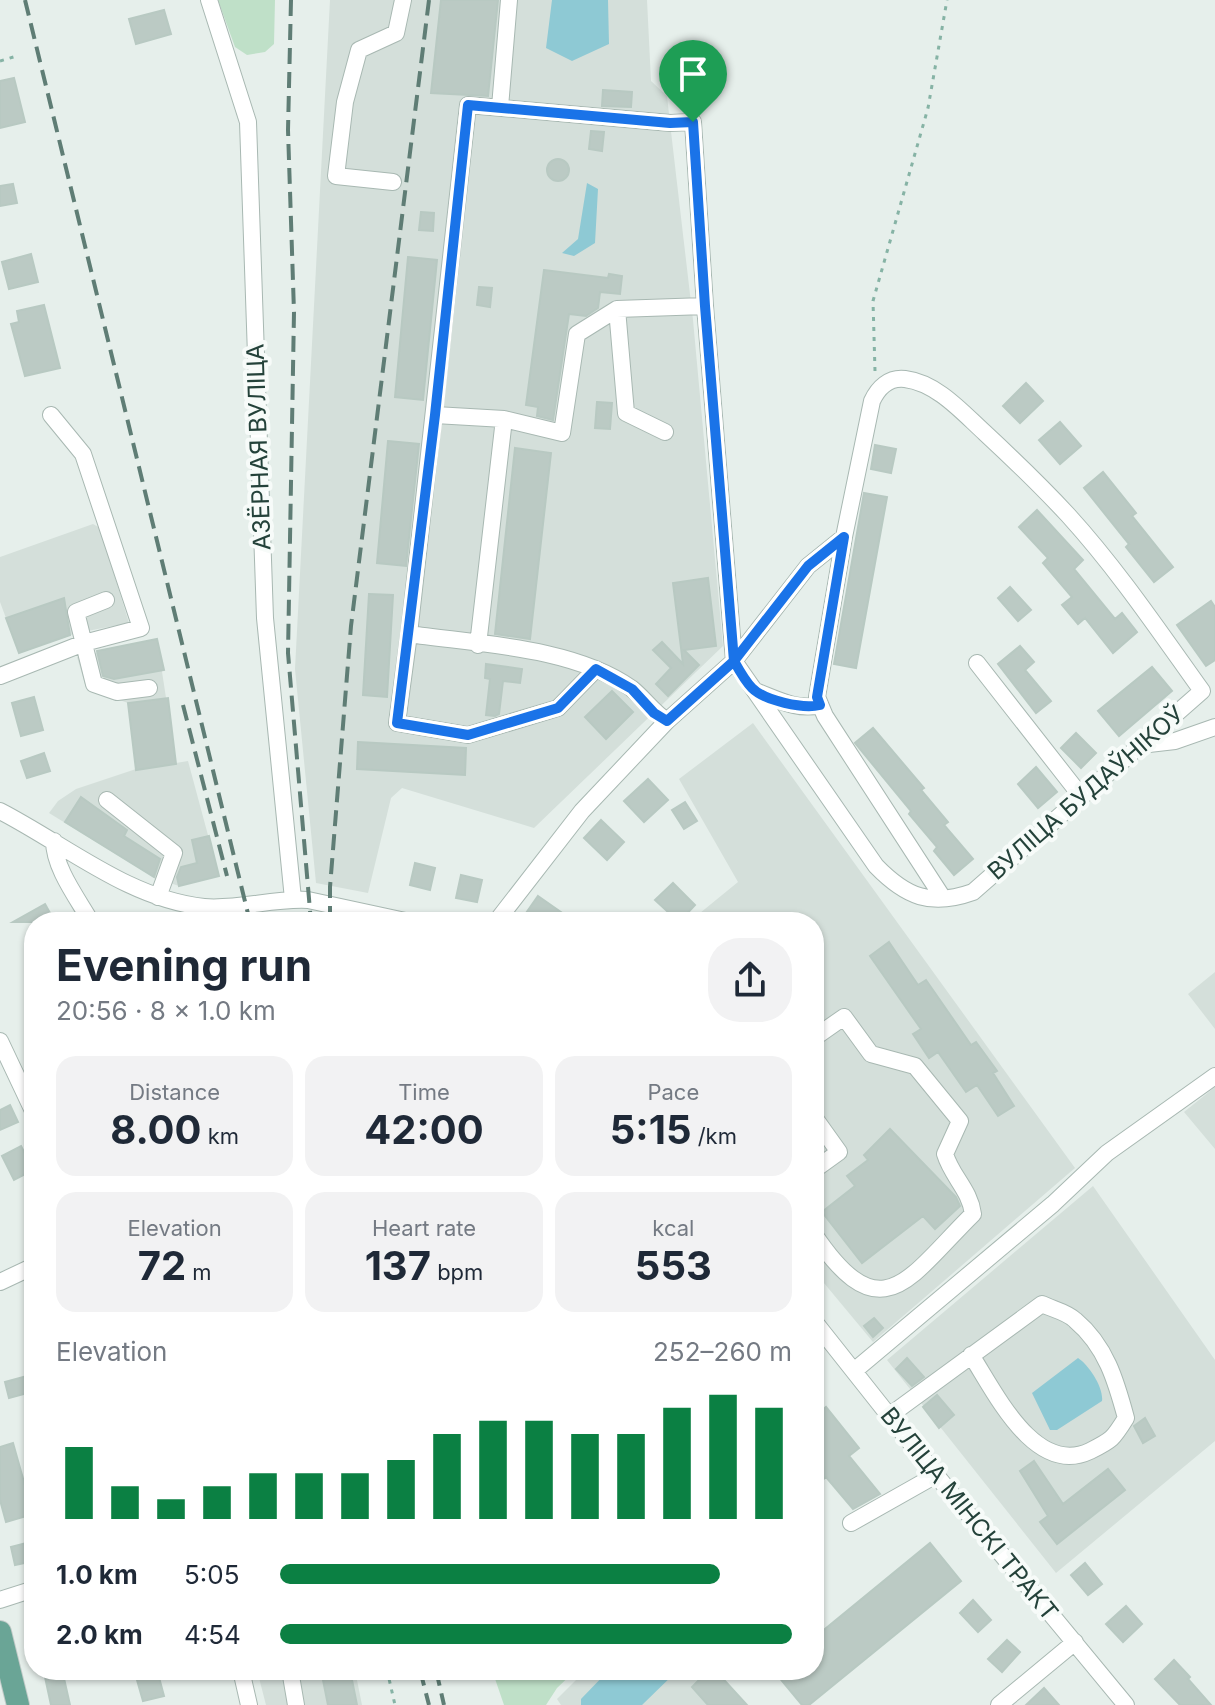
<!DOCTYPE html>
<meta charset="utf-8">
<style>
body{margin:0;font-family:Inter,sans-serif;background:#f2f2f3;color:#1f2937;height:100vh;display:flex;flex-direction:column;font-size:30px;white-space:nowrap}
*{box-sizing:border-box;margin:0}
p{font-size:26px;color:#747a83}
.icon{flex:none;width:44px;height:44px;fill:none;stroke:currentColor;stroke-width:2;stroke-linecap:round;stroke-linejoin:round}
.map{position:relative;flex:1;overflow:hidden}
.sheet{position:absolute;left:24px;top:912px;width:800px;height:768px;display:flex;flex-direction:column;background:#fff;border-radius:32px;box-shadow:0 2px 6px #0004}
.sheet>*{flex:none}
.pin{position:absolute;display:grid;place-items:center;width:68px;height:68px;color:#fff;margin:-82px -34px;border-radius:50% 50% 50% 0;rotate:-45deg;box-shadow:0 0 8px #0007}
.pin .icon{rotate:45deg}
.round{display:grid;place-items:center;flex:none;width:84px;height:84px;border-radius:32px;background:#f2f2f3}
.headline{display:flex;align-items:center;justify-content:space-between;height:136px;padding:0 32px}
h1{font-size:44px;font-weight:700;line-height:60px}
.stats{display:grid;grid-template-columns:repeat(3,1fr);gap:12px;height:136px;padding:8px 32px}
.stats div{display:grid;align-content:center;border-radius:20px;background:#f2f2f3;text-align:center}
.stats b{font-size:40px;font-weight:700}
.stats small{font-size:22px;font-weight:400}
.stats p{font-size:22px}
.chart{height:224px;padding:16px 32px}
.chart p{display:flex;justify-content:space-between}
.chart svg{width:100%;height:144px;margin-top:8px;stroke:#0b8043;stroke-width:6}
ul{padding:0 32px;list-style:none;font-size:26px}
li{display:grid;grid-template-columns:128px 96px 1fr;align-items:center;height:60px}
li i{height:20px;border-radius:10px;background:#0b8043}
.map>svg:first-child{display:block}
.built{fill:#d4dfda}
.green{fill:#bfe0c8}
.water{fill:#8ec9d4}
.building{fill:#bbcac4;stroke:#b8c9c2;stroke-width:2}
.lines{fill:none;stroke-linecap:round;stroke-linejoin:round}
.minor-casing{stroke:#a8b8b2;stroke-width:18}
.major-casing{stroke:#c2cac8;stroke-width:24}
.path{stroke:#86b3a5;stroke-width:3;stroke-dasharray:4 6;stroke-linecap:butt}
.minor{stroke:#fff;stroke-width:16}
.major{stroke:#6aa596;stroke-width:22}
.rail{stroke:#5f7d75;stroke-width:4;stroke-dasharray:16 8;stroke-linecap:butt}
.route-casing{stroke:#fff;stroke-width:16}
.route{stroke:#1a73e8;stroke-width:10}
.labels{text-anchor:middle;stroke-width:8;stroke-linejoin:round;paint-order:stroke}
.street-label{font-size:24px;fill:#24423a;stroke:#f7fbf9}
</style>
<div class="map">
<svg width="1215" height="1705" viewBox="0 0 1215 1705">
<rect width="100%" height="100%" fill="#e6efeb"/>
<path class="built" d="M330 0H647L651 81 667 96 670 123 693 320 723 646 534 828 402 788 391 798 368 893 316 883 295 669Z
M93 524 100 528 129 623 77 633 19 653 0 602V557Z
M157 639 176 763 188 761 219 876 179 886 155 878 49 813 58 801 76 789 136 769 128 703 86 688 77 657Z
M753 723 1075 1168 873 1342 814 1271V922H689L738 882 679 779Z
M1215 972V1029L1188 994Z
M1215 1087V1149L1184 1112Z
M1093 1186 1215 1360V1441L1056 1573 887 1360Z
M257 1670H355L362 1705H266Z
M586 1670H715L747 1705H561L557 1699Z"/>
<path class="green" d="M218 0H275L274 44 265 52 247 55 235 47Z
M492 1670H576L557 1688 546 1705H504Z"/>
<path class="water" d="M552 0H608L609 44 572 61 546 48Z
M587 183 598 189 595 243 574 256 562 253 578 239Z
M1078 1358C1089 1365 1104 1388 1102 1401L1057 1430H1050L1032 1393Z
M609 1670H678L642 1705H581V1699Z"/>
<path class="building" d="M441 0H498L488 96 431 93Z
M164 10 171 34 136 44 129 19Z
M14 78 25 122 0 128V81Z
M603 90 632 92 631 107 602 106Z
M591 131 604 132 602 151 589 149Z
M547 170a11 11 0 1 1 22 0a11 11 0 1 1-22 0Z
M13 184 17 203 0 206V186Z
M421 212 434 213 433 231 419 230Z
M31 254 38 282 9 289 2 262Z
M408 257 437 260 423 400 395 397Z
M544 270 608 278 609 274 622 276 620 294 600 292 598 308 586 316 569 314 553 420 537 416 538 407 526 405Z
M479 287 492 288 490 307 477 305Z
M44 305 60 368 25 376 11 324 19 322 17 311Z
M1026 383 1043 401 1020 423 1003 406Z
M597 402 612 403 610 429 595 428Z
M1060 422 1081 446 1060 464 1039 440Z
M388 441 419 444 406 566 377 563Z
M875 445 896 449 891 473 871 469Z
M515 448 551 453 530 639 495 634Z
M1103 472 1136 513 1132 516 1173 567 1154 582 1126 547 1129 544 1084 488Z
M864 493 887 497 856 668 834 664Z
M1037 510 1083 560 1074 569 1115 619 1122 613 1137 632 1113 653 1085 618 1078 624 1062 605 1072 597 1043 563 1048 558 1019 527Z
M708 578 716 646 684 650 699 665 668 696 656 684 671 668 653 650 662 642 683 664 673 583Z
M1010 587 1031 610 1018 621 998 598Z
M369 594 393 595 387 697 363 695Z
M64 598 70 635 19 653 6 618Z
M1211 601 1215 607V660L1206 666 1177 625Z
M157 639 164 670 114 679 103 676 97 651Z
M1020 646 1034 662 1025 670 1051 701 1036 713 998 664Z
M486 664 522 669 520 683 503 681 499 714 495 716 486 715 490 679 485 678Z
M1152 667 1172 691 1119 736 1098 711Z
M612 691 633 712 606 739 585 717Z
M34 697 43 730 21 736 12 703Z
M168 698 176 764 136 770 128 703Z
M873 728 924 788 921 790 948 822 944 825 973 859 954 875 934 851 937 847 909 814 911 811 855 743Z
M1076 733 1096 753 1081 768 1061 748Z
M358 742 466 748 465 775 357 769Z
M44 753 50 771 27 778 21 761Z
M1036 767 1057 792 1038 808 1018 784Z
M648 779 668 800 644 822 624 801Z
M81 797 127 830 124 836 160 859 154 877 65 822Z
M685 802 697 821 684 829 672 810Z
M601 820 624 842 607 860 584 838Z
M209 836 219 876 179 886 177 877 181 867 197 863 192 840Z
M415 863 435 868 430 890 410 885Z
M461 875 482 880 477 902 456 898Z
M673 883 695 905 679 922 655 900Z
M538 896 565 915 559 922H533L524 916Z
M45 904 55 922H13Z
M889 942 918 985 926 980 971 1045 976 1042 997 1071 993 1073 1014 1106 998 1116 977 1085 966 1092 938 1052 929 1058 913 1034 921 1029 870 956Z
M10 1105 18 1122 0 1130V1110Z
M890 1129 956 1197 960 1206 935 1229 923 1216 862 1263 822 1212 855 1186 847 1176 868 1160 864 1155Z
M21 1146 33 1170 14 1180 2 1156Z
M874 1318 883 1328 873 1337 864 1326Z
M907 1358 924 1377 912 1386 896 1369Z
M27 1376 31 1392 9 1398 5 1382Z
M937 1395 954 1415 939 1428 923 1407Z
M826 1407 859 1448 849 1456 880 1494 853 1509 826 1477 814 1487V1417Z
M1145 1418 1155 1436 1143 1443 1134 1426Z
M13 1443 33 1514 6 1522 0 1500V1447Z
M1034 1461 1063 1504 1108 1469 1125 1490 1057 1544 1040 1522 1048 1516 1020 1471Z
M34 1541V1561L15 1565 11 1547Z
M930 1543 961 1581 809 1705H802L773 1670H814V1638Z
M1085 1563 1102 1584 1088 1595 1071 1575Z
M973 1600 991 1620 978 1632 960 1613Z
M1126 1606 1142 1624 1123 1642 1106 1624Z
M1007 1640 1020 1652 1002 1672 988 1659Z
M1174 1660 1190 1677 1188 1679 1211 1705H1180L1155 1679Z
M145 1670H157L164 1696 143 1701 135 1673Z
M321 1670H350L357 1705H328Z
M696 1670H715L747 1705H708L692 1687 702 1677Z
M63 1674 70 1705H51L45 1677Z
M1044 1688 1059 1705H1026Z"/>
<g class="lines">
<defs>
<path id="minor" d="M209 0 248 122 265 618 293 899
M500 107 509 0
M393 182 336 176 345 102 359 50 396 33 403 0
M617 309 626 413 665 432
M435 415 504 419 478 645
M504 419 562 433 577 334 617 309 705 306
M844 537 817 697 825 716 943 898
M106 600 76 612 94 684 117 692 149 688
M409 634 397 723 468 735 558 708 596 669
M977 663 1081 796
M0 676 84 643 141 628 83 454 51 415
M755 691C777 699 797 711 820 705
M1140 745 1175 741 1215 727
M107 800 174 853 158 897
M0 811C66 845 129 899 204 907 239 910 273 898 308 900L410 922
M54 841C54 868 78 899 91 922
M496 922 582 811 667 721 734 661 808 566 844 537 872 401C878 388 889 377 905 379 937 383 962 412 985 433 1013 459 1042 487 1068 515 1118 570 1159 631 1202 691L973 892C931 907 906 897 876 866L734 661 705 306 693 122 670 123 468 105 409 634C478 644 573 647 631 688 644 698 653 712 667 721
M814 1038 844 1017 871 1054 915 1066 960 1121 945 1154C952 1177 970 1190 973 1214 909 1277 882 1335 814 1234
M0 1041 34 1113
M814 1117 839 1152 814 1170
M0 1282 34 1266
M814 1321 936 1475 1126 1705
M854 1371 1053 1204 1107 1153 1215 1076
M889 1416 1042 1304C1052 1309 1067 1312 1075 1320 1106 1346 1116 1381 1126 1418 1113 1439 1112 1440 1090 1451 1035 1477 995 1392 971 1355
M851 1523 936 1475
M0 1600 34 1589
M241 1670 249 1705
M290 1670 296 1705
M999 1705 1075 1642"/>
<path id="major" d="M0 1632 18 1705"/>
</defs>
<use href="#minor" class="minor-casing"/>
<use href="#major" class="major-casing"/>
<path class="path" d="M0 61 17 56
M875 371 873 301 928 108 947 0
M387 1670 395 1705"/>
<use href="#minor" class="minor"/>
<use href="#major" class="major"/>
<path class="rail" d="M25 0 250 922
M291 0 288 130 294 312 288 653 311 922
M183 705 227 876
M330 922V887L351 626 429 0
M420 1670 429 1705
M436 1670 444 1705"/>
</g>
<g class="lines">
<defs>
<path id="route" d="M693 122 670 123 468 105 435 415 397 723 468 735 558 708 596 669 632 689 654 713 667 721 734 661C739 670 745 681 752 688 765 701 803 709 820 705L817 697 844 537 808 566 734 661 705 306 693 122"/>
</defs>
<use href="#route" class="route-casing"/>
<use href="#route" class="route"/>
</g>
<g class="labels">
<g class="street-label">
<text transform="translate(259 447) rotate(-92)" y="8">АЗЁРНАЯ ВУЛІЦА</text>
<text transform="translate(1086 793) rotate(-41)" y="8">ВУЛІЦА БУДАЎНІКОЎ</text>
<text transform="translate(969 1514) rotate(51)" y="8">ВУЛІЦА МІНСКІ ТРАКТ</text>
</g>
</g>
</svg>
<div class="pin" style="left:693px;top:122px;background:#1e9e55"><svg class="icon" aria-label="arrive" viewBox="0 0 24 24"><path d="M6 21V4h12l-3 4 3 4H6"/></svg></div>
<section class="sheet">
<div class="headline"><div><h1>Evening run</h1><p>20:56 · 8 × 1.0 km</p></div><a class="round"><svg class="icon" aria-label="share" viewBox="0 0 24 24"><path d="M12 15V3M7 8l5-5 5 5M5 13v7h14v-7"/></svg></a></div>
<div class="stats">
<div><p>Distance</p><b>8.00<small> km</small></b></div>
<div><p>Time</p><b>42:00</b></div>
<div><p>Pace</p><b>5:15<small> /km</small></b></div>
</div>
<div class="stats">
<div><p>Elevation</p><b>72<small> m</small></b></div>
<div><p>Heart rate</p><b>137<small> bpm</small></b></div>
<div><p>kcal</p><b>553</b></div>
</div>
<div class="chart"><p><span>Elevation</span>252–260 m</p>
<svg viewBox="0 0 160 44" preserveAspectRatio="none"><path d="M5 44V22M15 44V34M25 44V38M35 44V34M45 44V30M55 44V30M65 44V30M75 44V26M85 44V18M95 44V14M105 44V14M115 44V18M125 44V18M135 44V10M145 44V6M155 44V10"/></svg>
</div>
<ul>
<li><b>1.0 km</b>5:05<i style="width:86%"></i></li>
<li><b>2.0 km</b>4:54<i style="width:100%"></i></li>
</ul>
</section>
</div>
